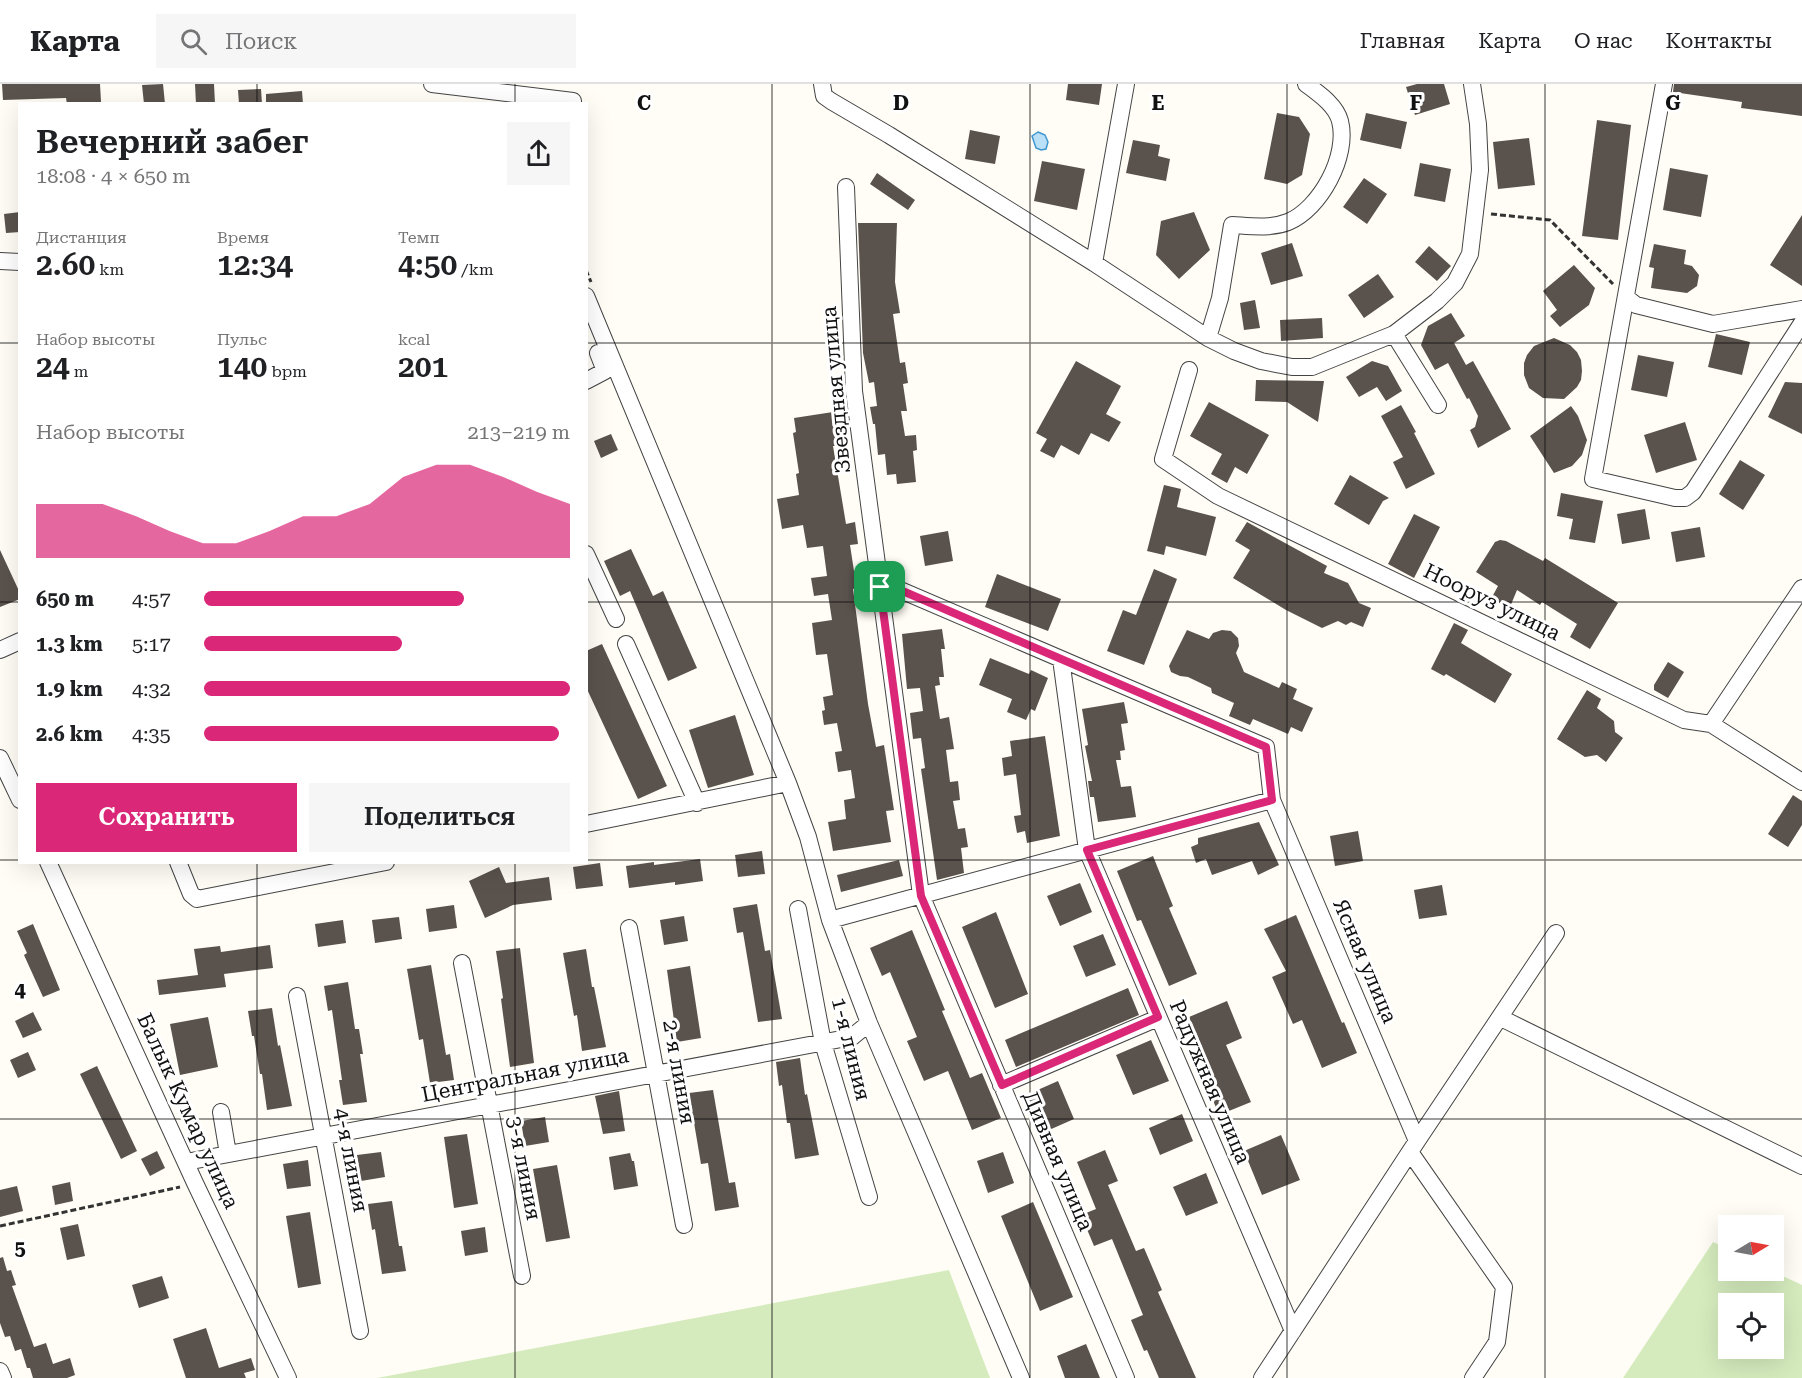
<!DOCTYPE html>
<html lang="ru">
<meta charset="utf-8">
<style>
body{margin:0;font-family:"Roboto Serif",serif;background:#f6f6f6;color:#202124;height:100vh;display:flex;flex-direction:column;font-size:22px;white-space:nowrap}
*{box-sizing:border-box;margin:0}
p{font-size:20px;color:#757577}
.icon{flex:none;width:33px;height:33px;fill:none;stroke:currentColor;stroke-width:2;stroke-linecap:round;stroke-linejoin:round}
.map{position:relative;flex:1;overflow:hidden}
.sheet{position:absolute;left:18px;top:18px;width:570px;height:762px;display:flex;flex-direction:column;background:#fff;border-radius:0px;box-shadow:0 6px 24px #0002}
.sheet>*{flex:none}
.needle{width:39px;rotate:80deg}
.controls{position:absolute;left:1718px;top:1131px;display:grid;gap:12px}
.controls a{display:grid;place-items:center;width:66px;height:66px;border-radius:0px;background:#fff;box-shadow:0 6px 24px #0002;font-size:30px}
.pin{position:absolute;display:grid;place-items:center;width:51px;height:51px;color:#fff;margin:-26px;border-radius:12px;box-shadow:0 3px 9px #0006}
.round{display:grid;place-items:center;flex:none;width:63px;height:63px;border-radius:0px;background:#f6f6f6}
.headline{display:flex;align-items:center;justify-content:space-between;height:102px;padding:0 18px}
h1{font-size:33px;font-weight:600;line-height:45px}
.figures{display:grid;grid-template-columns:repeat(3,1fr);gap:9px;height:102px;padding:6px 18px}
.figures div{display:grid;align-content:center}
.figures b{font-size:30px;font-weight:600}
.figures small{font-size:16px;font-weight:400}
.figures p{font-size:16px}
.chart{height:168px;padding:12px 18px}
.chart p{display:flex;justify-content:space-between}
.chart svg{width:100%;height:108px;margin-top:6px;fill:#db2777;opacity:.7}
.cta{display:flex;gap:12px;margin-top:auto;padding:12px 18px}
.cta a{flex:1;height:69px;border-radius:0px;background:#db2777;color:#fff;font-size:24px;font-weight:600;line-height:69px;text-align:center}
.cta a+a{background:#f6f6f6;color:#202124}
ul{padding:0 18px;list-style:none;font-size:20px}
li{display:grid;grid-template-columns:96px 72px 1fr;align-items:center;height:45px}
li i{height:15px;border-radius:8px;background:#db2777}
header{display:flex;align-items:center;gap:36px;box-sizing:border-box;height:84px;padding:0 30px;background:#fff;border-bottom:2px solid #e0e0e0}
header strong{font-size:28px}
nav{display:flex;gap:33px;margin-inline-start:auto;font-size:21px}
.search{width:420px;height:54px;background:#f6f6f6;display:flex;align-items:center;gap:15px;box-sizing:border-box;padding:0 21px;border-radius:0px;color:#757577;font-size:22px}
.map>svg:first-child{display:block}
.green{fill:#d5ebbd;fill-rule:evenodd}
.water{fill:#b9e0f7;stroke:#3f96cf;stroke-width:1.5}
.building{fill:#5a524d}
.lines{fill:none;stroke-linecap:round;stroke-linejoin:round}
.minor-casing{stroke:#444;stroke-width:18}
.path{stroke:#333;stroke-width:3;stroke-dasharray:6 3;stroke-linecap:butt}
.minor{stroke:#fff;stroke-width:16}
.route-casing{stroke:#fff;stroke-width:12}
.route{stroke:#db2777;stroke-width:8}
.grid{fill:none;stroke:#111;stroke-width:1.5;stroke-opacity:0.55}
.labels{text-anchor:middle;stroke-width:6;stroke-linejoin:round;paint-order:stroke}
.street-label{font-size:21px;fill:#111;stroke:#fff}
.grid-label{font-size:20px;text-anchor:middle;font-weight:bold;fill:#111;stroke:#fff;stroke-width:6;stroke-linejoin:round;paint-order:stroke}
</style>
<header>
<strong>Карта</strong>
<div class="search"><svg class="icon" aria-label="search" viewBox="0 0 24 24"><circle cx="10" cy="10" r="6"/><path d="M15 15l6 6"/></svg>Поиск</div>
<nav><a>Главная</a><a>Карта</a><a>О нас</a><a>Контакты</a></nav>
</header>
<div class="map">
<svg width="1802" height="1294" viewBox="0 0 1802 1294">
<rect width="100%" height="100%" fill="#fffdf5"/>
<path class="green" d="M1713 1158 1728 1165V1186L1772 1187 1802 1201V1294H1623ZM1728 1220H1773V1264H1728Z
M949 1186 990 1294H377Z"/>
<path class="water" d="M1038 48 1045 51 1048 58 1046 65 1041 66 1036 64 1032 52Z"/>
<path class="building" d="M2 0H100L101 18 67 20 66 14 3 16Z
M163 0 165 20H144L142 1Z
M195 0H214L215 20H196Z
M1068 0H1102L1099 21 1066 16Z
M1417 0H1444L1450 20 1415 31 1406 3Z
M1674 0H1802V32L1741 24 1742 18 1673 8Z
M261 5 262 20H239L238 6Z
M302 7 303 20H266V10Z
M1277 29 1299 33 1310 50 1302 91 1287 100 1264 95Z
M1366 29 1407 38 1401 65 1360 56Z
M1597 36 1631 41 1618 156 1582 152Z
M970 46 1000 52 995 80 965 75Z
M1529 54 1535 101 1498 105 1493 58Z
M1133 56 1160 61 1158 72 1170 75 1166 97 1126 89Z
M1042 77 1085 85 1077 126 1034 117Z
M1420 79 1451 85 1445 118 1414 112Z
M1670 84 1708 91 1701 133 1663 126Z
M877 89 915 116 908 126 870 100Z
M1364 94 1387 110 1367 140 1343 123Z
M20 128V148L6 149 4 130Z
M1194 128 1210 166 1179 195 1156 171 1161 137Z
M1802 131V202L1770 181Z
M858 139H897L895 198 900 229 893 230 900 279 905 278 908 299 903 300 907 327H901L905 352 916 351 917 366 913 367 916 398 897 400 896 390 887 391 885 370 878 371 875 340H873L870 323 877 322 874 298 869 299 863 269Z
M1292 159 1303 192 1271 201 1261 169Z
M1654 160 1686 166 1684 180 1692 182 1699 191 1697 202 1687 209 1651 204 1654 184 1649 183Z
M1429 162 1451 182 1437 197 1415 178Z
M1574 181 1595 204 1589 221 1560 243 1550 232 1557 226 1543 207Z
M1378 190 1394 213 1364 234 1348 211Z
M1255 216 1260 244 1244 246 1240 219Z
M1451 229 1465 252 1454 259 1466 281 1473 277 1511 345 1478 364 1470 346 1475 343 1478 332 1469 314 1467 315 1448 279 1435 286 1421 261 1428 242Z
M1322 234 1323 254 1281 257 1280 236Z
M1716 250 1750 258 1742 291 1708 283Z
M1554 254 1570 261 1577 268 1581 276 1582 287 1581 296 1577 303 1564 315 1543 314 1529 304 1524 291V279L1527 271 1534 262Z
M1638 271 1674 278 1667 313 1631 306Z
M1076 277 1121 302 1106 330 1121 338 1109 358 1091 349 1079 371 1061 361 1054 374 1040 367 1047 355 1036 349Z
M1372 277 1388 282 1402 307 1386 317 1377 303 1359 313 1346 293Z
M1256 296 1324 297 1318 338 1287 318 1255 317Z
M1785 298 1802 299V350L1768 333Z
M1209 318 1269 351 1247 390 1235 383 1227 399 1211 390 1222 370 1190 352Z
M1401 321 1416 348 1414 349 1435 390 1406 405 1393 378 1403 373 1381 332Z
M1571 322 1578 332 1587 356 1582 371 1572 382 1554 389 1530 352Z
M833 328 838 362H833L846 440 855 438 858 460 850 461 854 487 860 486 862 503 853 505 868 620 876 663 884 661 894 726 886 727 891 758 833 767 828 738 846 735 844 716 855 714 851 686 838 688 835 668 842 667 837 639 824 641 822 627 825 626 823 613 833 611 827 570 816 571 812 539 832 536 828 510 814 512 811 494 827 492 823 462 807 464 803 441 782 445 777 415 799 411 796 390 799 389 793 349 796 348 794 334Z
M1685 338 1697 376 1656 389 1644 351Z
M611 350 618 366 601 374 594 357Z
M1740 376 1765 391 1743 426 1719 410Z
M1350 391 1389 414 1383 417 1369 441 1334 420Z
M1164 401 1181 405 1177 423 1216 433 1206 472 1166 462 1164 471 1147 467Z
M1561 409 1603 417 1595 459 1569 455 1573 435 1557 432Z
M1645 425 1650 455 1622 460 1617 430Z
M1414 430 1440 443 1414 494 1388 480Z
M1247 438 1327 482 1324 489 1348 499 1359 519 1371 524 1363 543 1351 538 1346 541 1338 537 1322 544 1286 526 1233 494 1250 466 1235 457Z
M1700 443 1705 473 1676 478 1671 448Z
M948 447 953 477 925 482 920 452Z
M1500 456 1506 457 1543 477 1545 474 1618 519 1590 565 1570 553 1577 540 1542 518 1540 521 1517 506 1510 523 1491 515 1498 502 1476 488 1495 458Z
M631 465 653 512 663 507 697 584 668 597 630 507 620 512 604 477Z
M0 466 20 509V515L0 523Z
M1154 485 1177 495 1144 581 1107 567 1123 526 1136 531Z
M997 490 1061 515 1048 547 985 523Z
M1454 539 1468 546 1461 559 1512 590 1495 619 1446 590 1444 592 1431 585Z
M942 545 945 565H941L944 593H939L940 601 935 602 940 635 949 633 954 665 946 666 950 698 958 697 960 716 953 717 958 745 965 744 968 763 961 764 964 789 937 796 921 685 925 684 921 654 913 655 910 629 923 627 920 604 907 605 902 550Z
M1187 546 1209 555 1213 549 1222 546 1231 547 1238 554 1239 562 1236 569 1244 588 1279 604 1282 598 1297 605 1293 615 1313 624 1302 648 1291 643 1288 650 1253 635 1250 641 1229 632 1234 619 1212 609 1211 604 1188 593 1180 592 1171 588 1169 582Z
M602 560 667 702 638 715 586 603V567Z
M990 574 1029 590 1031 586 1048 594 1035 627 1031 625 1026 636 1007 628 1012 615 979 601Z
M1668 578 1684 588 1668 614 1654 606V601Z
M1587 606 1601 615 1597 624 1614 637 1615 648 1623 654 1606 678 1597 671 1585 673 1557 655Z
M1124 618 1128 639 1121 640 1125 666 1120 667 1121 676H1116L1121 703 1131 702 1136 733 1098 738 1094 713H1090L1088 697H1092L1085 662 1088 661 1082 625Z
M735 631 754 691 708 704 689 646Z
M1045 652 1060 752 1027 759 1025 747 1017 749 1014 732 1021 731 1016 690 1004 692 1002 674 1012 672 1010 657Z
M1793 711 1802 717V741L1788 763 1768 750Z
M1259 738 1279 781 1258 791 1252 777 1212 791 1206 775 1196 779 1191 763 1198 760V754Z
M1358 747 1363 777 1335 782 1330 752Z
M762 767 765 790 738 793 735 771Z
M1153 772 1173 822 1169 824 1197 890 1169 902 1141 836 1137 837 1117 787Z
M700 775 703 797 675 801V798L629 804 626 782 654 778V781Z
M899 776 903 792 841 808 837 791Z
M600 779 603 802 576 805 573 783Z
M499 783 506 799 549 793 552 816 513 821 485 834 469 797Z
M1080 799 1092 828 1060 842 1047 812Z
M1442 801 1447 831 1419 835 1414 806Z
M757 820 765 867 770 866 782 935 758 938 743 848 737 849 733 824Z
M454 821 457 844 429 848 426 825Z
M996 828 1028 910 995 924 962 843Z
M1296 831 1342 939 1344 938 1357 969 1322 984 1302 936 1293 940 1272 893 1286 887 1264 845Z
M684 832 688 857 664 861 660 836Z
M399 833 402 855 375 859 372 836Z
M343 836 346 859 318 863 315 840Z
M33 840 60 906 43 913 24 871 27 869 17 847Z
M912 846 945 926 942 927 970 994 982 989 1001 1034 972 1046 948 987 924 997 907 957 917 953 890 888 882 892 870 864Z
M1103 850 1116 881 1086 893 1073 862Z
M270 861 273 884 224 890 226 903 159 911 157 896 198 891 194 865 220 862 221 868Z
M520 864 534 979 510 983 501 915 503 914 496 867Z
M586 865 592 903H594L606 963 582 967 577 931 574 932 563 869Z
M431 881 446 971 450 970 454 996 430 999 423 955 419 956 407 885Z
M690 882 701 954 677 958 667 886Z
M348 898 355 945H359L363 970H360L367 1018 343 1021 339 996H342L332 926 328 927 324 902Z
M1128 904 1139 931 1016 983 1005 956Z
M1227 917 1242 954 1226 961 1251 1018 1219 1031 1204 994 1212 990 1189 933Z
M272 924 278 962 280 961 292 1022 267 1026 262 990H260L254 952H252L248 927Z
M33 928 42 946 23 954 15 937Z
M208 933 218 983 180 991 170 940Z
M1151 956 1169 997 1133 1011 1116 971Z
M28 968 36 986 18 994 10 976Z
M800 974 805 1011 807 1010 819 1071 795 1075 790 1039H787L782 1001 779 1002 776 978Z
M97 982 137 1067 121 1075 80 990Z
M1058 997 1074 1035 1040 1050 1024 1012Z
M713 1006 729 1099 735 1098 739 1123 715 1127 708 1079 701 1080 689 1009Z
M619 1007 625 1047 603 1050 595 1012Z
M1182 1030 1193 1057 1160 1071 1149 1044Z
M545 1033 549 1058 525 1062 521 1037Z
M467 1050 478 1120 454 1124 444 1053Z
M1281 1051 1300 1096 1262 1111 1244 1067Z
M1105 1066 1118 1097 1108 1101 1136 1167 1144 1164 1162 1206 1158 1208 1196 1294H1159L1147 1266 1144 1267 1131 1236 1143 1231 1112 1155 1094 1162 1081 1131 1096 1125 1077 1078Z
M157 1067 165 1084 150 1092 141 1075Z
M381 1068 385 1093 361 1097 357 1071Z
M1003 1068 1014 1099 988 1109 977 1077Z
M630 1069 632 1077H634L638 1102 614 1106 609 1073Z
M308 1076 311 1102 287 1105 283 1080Z
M557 1081 570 1154 546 1158 533 1085Z
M1206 1089 1218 1119 1186 1132 1173 1103Z
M70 1098 73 1117 55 1121 52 1102Z
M17 1102 23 1127 0 1133V1106Z
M392 1117 399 1162H402L406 1187 382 1190 375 1145 372 1146 368 1120Z
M1033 1118 1073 1213 1040 1227 1001 1132Z
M310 1128 321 1200 298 1204 286 1132Z
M78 1140 85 1172 67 1176 60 1144Z
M485 1143 488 1168 465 1172 461 1147Z
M3 1173 7 1187 11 1186 16 1201 12 1202 34 1263 46 1259 53 1280 70 1274 75 1291 67 1294H33L30 1284H27L21 1265 15 1267 10 1252 5 1253 0 1239V1174Z
M162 1192 169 1214 139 1224 132 1201Z
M206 1244 219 1284 251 1274 255 1286 244 1289 246 1294H186L173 1255Z
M1086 1260 1100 1294H1065L1057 1272Z"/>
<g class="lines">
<defs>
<path id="minor" d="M432 0 573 17
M822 0 824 12 831 17 889 51 1094 179 1208 254 1234 267 1261 277 1292 283H1312L1394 250 1437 217 1455 199 1470 170 1480 86 1478 40 1472 0
M1664 0 1593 395 1675 414H1685L1693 408 1802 239
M846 103 854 307 921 811 1126 1294
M0 177 20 178
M1094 179 1126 0
M586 212 788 699 808 753 830 836 869 939 1021 1294
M1627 214 1636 221 1713 240 1802 225
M1394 250 1438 321
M1208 254 1220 214 1232 141C1250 142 1270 145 1288 138 1320 125 1349 72 1340 37 1336 21 1318 9 1306 0
M1189 286 1163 375 1218 412 1684 636 1711 640 1802 698
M586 297 605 287 598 269
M586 470 616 535
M880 503 891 502 1266 663 1272 716 1417 1057
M626 560 697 719
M0 566 20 557
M1061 575 1087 766 1293 1247
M1711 640 1802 504
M0 674 20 716
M586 740 788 699
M48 778 195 1099 288 1294
M178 778 191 810 197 815 386 778
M798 825 823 959 869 1113
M830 836 1272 716
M629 844 684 1141
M462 879 522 1192
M297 912 360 1247
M1501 934 1802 1082
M1001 1001 1158 934
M221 1028 228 1070
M1410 1068 1504 1203 1497 1258 1473 1294
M186 1078 852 953 869 939
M0 1287 3 1294
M1262 1294 1417 1057 1556 849"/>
</defs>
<use href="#minor" class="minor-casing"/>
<path class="path" d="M1491 130 1550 136 1613 200
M586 186 591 198
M0 1142 180 1103"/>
<use href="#minor" class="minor"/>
</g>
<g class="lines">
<defs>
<path id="route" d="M891 502 1266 663 1272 716 1087 766 1158 933 1002 1001 921 812 880 503Z"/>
</defs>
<use href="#route" class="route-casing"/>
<use href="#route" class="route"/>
</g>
<path class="grid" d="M257 0V20M515 0V20M772 0V1294M1030 0V1294M1287 0V1294M1545 0V1294M0 259H20M586 259H1802M0 518H20M586 518H1802M0 776H20M586 776H1802M257 778V1294M515 778V1294M0 1035H1802"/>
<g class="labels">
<g class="street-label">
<text transform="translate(836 306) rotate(-95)" y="7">Звездная улица</text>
<text transform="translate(1492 518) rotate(26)" y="7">Нооруз улица</text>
<text transform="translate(1365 877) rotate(67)" y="7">Ясная улица</text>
<text transform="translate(851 965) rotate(76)" y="7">1-я линия</text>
<text transform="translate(679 988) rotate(80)" y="7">2-я линия</text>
<text transform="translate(525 991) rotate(-11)" y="7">Центральная улица</text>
<text transform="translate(1210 998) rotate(67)" y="7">Радужная улица</text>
<text transform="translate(188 1027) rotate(65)" y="7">Балык Кумар улица</text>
<text transform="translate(351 1076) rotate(79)" y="7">4-я линия</text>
<text transform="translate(1058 1077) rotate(67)" y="7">Дивная улица</text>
<text transform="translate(524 1084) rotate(79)" y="7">3-я линия</text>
</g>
</g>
<g class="grid-label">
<text x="644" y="26">C</text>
<text x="901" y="26">D</text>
<text x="1158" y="26">E</text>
<text x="1416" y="26">F</text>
<text x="1673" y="26">G</text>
<text x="20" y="913">4</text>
<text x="20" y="1171">5</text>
</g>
</svg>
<div class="controls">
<a><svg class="needle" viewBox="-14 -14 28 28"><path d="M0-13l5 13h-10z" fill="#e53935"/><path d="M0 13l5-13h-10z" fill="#757577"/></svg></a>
<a><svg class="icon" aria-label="locate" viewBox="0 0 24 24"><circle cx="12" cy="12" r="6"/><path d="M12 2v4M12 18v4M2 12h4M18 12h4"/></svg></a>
</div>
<div class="pin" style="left:880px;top:503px;background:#1e9e55"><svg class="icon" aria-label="arrive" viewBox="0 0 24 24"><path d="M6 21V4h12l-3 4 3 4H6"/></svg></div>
<section class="sheet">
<div class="headline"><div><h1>Вечерний забег</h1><p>18:08 · 4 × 650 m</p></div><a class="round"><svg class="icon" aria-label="share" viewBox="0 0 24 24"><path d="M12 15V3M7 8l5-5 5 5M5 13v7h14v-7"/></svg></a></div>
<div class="figures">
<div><p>Дистанция</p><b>2.60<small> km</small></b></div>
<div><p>Время</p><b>12:34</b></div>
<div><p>Темп</p><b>4:50<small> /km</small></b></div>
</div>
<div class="figures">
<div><p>Набор высоты</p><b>24<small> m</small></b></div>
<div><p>Пульс</p><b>140<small> bpm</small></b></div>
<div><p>kcal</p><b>201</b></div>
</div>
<div class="chart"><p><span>Набор высоты</span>213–219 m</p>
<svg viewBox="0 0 160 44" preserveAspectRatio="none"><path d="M0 44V22L10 22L20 22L30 27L40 33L50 38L60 38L70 33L80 27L90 27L100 22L110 11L120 6L130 6L140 11L150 17L160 22V44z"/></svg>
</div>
<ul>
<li><b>650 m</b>4:57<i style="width:71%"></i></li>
<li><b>1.3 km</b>5:17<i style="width:54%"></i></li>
<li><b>1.9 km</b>4:32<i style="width:100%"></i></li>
<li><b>2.6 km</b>4:35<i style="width:97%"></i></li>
</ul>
<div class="cta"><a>Сохранить</a><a>Поделиться</a></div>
</section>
</div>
